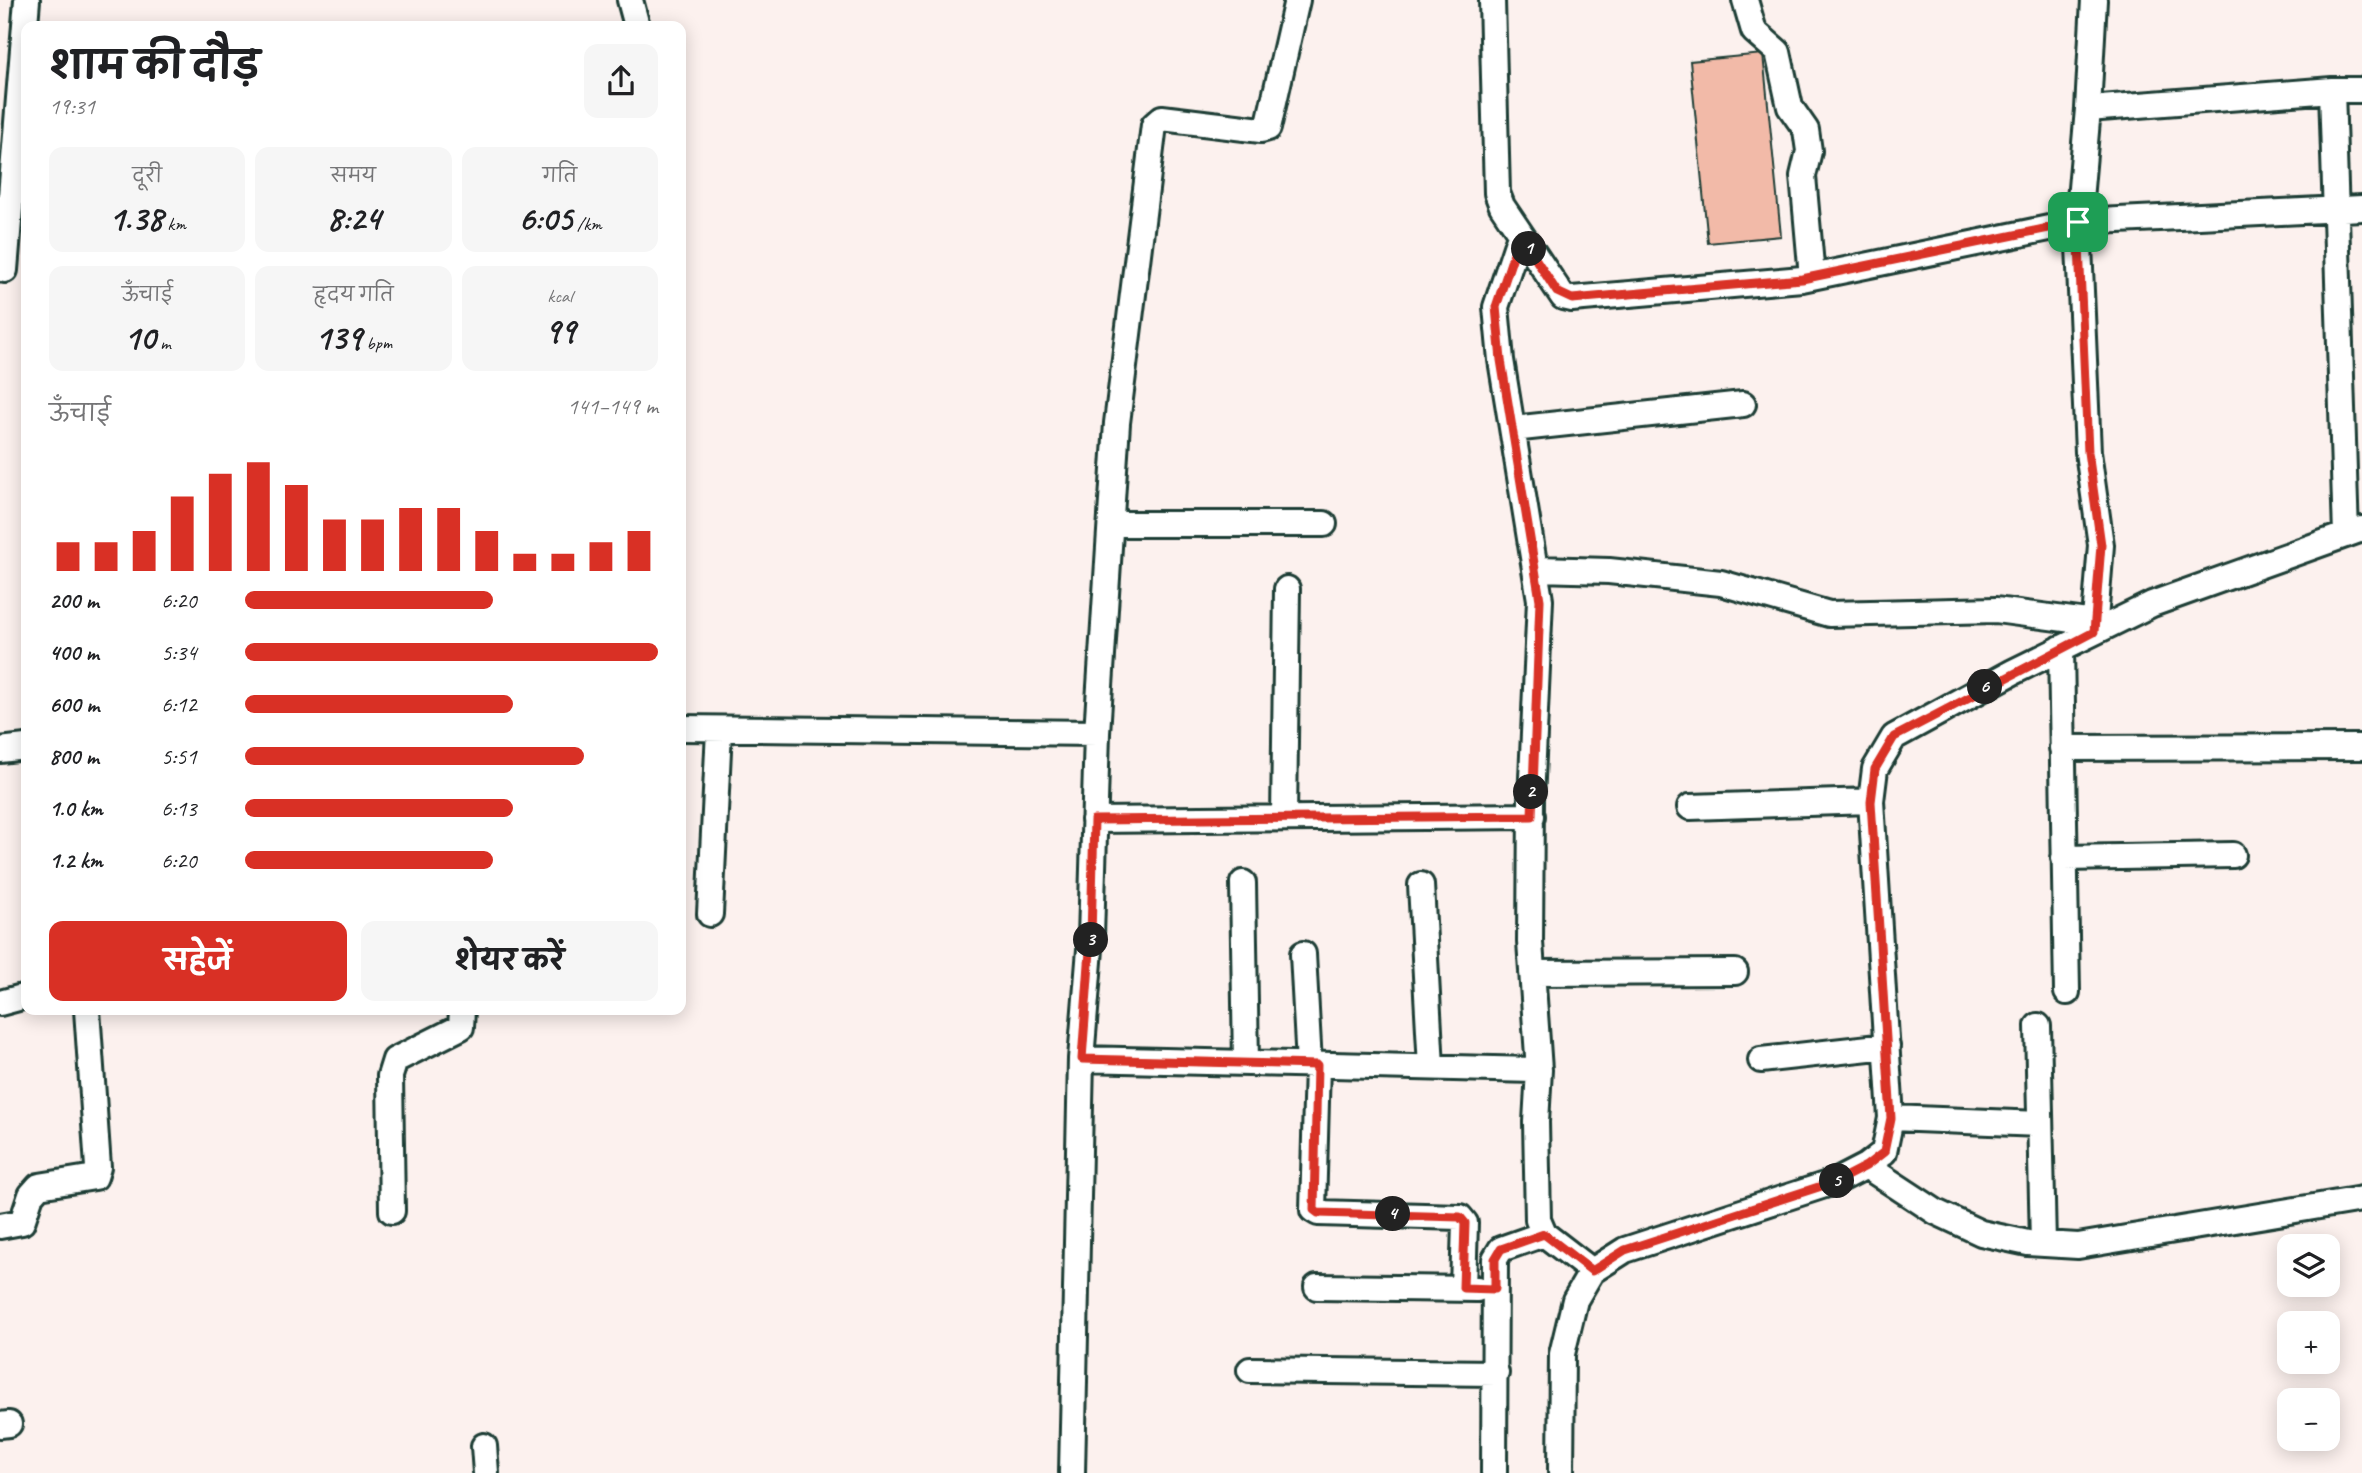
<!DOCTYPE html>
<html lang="hi">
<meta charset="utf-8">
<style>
body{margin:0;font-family:Caveat,"Playpen Sans Deva",sans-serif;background:#f6f6f6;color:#202124;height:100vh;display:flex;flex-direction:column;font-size:26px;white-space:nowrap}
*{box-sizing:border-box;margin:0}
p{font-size:23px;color:#757577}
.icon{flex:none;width:38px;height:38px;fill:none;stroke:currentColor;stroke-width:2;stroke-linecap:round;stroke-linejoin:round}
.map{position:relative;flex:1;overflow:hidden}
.details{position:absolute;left:21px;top:21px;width:665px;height:994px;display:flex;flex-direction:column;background:#fff;border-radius:14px;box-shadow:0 4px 18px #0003}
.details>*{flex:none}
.fabs{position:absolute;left:2277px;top:1234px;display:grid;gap:14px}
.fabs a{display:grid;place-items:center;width:63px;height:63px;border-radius:14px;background:#fff;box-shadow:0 4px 18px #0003;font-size:35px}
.pin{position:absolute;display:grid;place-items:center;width:60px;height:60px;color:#fff;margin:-30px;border-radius:14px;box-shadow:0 4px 10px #0006}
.km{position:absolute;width:35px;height:35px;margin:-18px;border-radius:50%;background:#222;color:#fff;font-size:19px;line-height:35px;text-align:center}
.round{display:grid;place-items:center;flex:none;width:74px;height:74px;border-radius:14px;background:#f6f6f6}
.headline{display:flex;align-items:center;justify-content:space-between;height:119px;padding:0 28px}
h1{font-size:38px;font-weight:700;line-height:52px}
.figures{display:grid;grid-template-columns:repeat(3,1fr);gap:10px;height:119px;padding:7px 28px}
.figures div{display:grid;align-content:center;border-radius:14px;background:#f6f6f6;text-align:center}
.figures b{font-size:35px;font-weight:700}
.figures small{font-size:19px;font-weight:400}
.figures p{font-size:19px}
.chart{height:196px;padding:14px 28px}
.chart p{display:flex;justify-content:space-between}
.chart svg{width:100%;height:126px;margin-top:7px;stroke:#d93025;stroke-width:6}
.button{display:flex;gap:14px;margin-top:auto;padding:14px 28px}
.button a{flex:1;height:80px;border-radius:14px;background:#d93025;color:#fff;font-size:28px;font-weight:700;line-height:80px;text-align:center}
.button a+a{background:#f6f6f6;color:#202124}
ul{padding:0 28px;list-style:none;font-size:23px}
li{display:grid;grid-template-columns:112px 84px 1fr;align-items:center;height:52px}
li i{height:18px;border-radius:9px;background:#d93025}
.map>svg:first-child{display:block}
.building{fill:#f2baa8;stroke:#1f3d34;stroke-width:2}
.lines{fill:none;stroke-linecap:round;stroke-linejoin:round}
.minor-casing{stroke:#1f3d34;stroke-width:30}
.minor{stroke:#fff;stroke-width:24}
.route-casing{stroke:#fff;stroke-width:14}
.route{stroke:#d93025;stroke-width:9}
</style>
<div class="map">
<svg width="2362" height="1473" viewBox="0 0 2362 1473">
<rect width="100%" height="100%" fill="#fcf1ee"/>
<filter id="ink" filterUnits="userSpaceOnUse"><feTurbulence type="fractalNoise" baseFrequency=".0143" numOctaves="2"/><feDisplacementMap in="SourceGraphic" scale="14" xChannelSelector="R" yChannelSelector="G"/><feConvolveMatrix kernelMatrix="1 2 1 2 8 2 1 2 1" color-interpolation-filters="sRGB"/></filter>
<g filter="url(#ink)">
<path class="building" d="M1763 54 1781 236 1708 243 1690 61Z"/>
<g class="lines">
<defs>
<path id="minor" d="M630 0 637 26
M1492 0 1497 193 1502 206 1563 297 1572 299 1802 279 2078 222 2362 208
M1745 0 1754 31 1778 52 1790 107 1806 130 1809 151 1803 176 1812 277
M2332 90H2362
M2088 109 2094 0
M1520 235 1496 307 1501 360 1540 600 1531 800 1530 942 1539 1070 1536 1122 1538 1220 1544 1234 1592 1271
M5 270 27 0
M1513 429 1743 404
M1111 524H1324
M1538 569 1609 571 1721 583 1829 614 1996 610 2095 623
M2094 632 2101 545 2088 452 2078 222 2088 109 2332 90 2346 535
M2061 648 2067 992
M681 728 1097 733
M2062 748 2362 747
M0 750 26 747
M1690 807 1871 801
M1284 818 1287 589
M1094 820 1532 816
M2064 858 2233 855
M1243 883 1246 1063
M1421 885 1431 1067
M710 914 719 730
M1303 954 1309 1064
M1532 973 1735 972
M0 1003 26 996
M2038 1026 2043 1244
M1081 1059 1539 1070
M1761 1060 1887 1046
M1317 1065 1313 1210 1318 1213 1460 1217 1465 1223 1463 1288
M1891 1118 2040 1124
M1866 1166 1936 1212 1981 1233 2028 1243 2078 1246 2362 1199
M392 1211 390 1076 395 1060 461 1027 462 1010
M0 1226 22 1222 31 1195 39 1186 95 1177 98 1167 87 1010
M1317 1287 1477 1289
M1250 1370 1496 1373
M0 1425 9 1424
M484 1446 486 1473
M1072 1473 1081 1059 1091 937 1097 733 1117 423 1154 125 1162 118 1261 130 1268 128 1297 0
M1494 1473 1495 1259 1501 1249 1544 1234
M1561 1473 1562 1354 1575 1300 1592 1271 1625 1250 1837 1181 1866 1166 1884 1152 1891 1118 1871 801 1875 769 1894 737 2013 672 2152 604 2362 529"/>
</defs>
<use href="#minor" class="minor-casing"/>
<use href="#minor" class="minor"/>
</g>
</g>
<g class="lines" filter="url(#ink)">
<defs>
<path id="route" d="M2078 222 2088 452 2101 545 2094 632 1894 737 1875 769 1871 802 1891 1118 1884 1152 1866 1166 1837 1181 1625 1250 1592 1271 1544 1234 1501 1249 1495 1259V1289L1463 1288 1465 1223 1460 1217 1318 1213 1314 1210 1317 1065 1082 1059 1091 937 1094 820 1532 816 1540 600 1501 360 1496 307 1520 235 1557 292 1572 299 1802 279Z"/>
</defs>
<use href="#route" class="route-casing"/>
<use href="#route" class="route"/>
</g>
</svg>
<div class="fabs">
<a><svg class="icon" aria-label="layers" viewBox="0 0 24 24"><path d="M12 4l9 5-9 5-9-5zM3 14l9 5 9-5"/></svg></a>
<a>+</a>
<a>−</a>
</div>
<div class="pin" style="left:2078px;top:222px;background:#1e9e55"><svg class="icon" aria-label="arrive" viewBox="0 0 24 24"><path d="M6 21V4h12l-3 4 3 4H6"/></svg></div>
<b class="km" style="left:1529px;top:249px">1</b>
<b class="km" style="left:1531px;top:792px">2</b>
<b class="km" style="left:1091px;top:940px">3</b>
<b class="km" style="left:1393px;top:1214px">4</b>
<b class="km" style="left:1837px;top:1181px">5</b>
<b class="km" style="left:1985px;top:687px">6</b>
<section class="details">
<div class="headline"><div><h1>शाम की दौड़</h1><p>19:31</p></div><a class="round"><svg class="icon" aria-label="share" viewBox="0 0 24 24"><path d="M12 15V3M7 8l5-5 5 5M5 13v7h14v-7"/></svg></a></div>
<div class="figures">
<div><p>दूरी</p><b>1.38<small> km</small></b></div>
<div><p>समय</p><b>8:24</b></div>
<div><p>गति</p><b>6:05<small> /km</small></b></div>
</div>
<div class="figures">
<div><p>ऊँचाई</p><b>10<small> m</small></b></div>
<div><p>हृदय गति</p><b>139<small> bpm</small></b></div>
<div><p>kcal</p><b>99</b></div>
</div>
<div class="chart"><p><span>ऊँचाई</span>141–149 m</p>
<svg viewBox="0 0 160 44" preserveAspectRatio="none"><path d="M5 44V34M15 44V34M25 44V30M35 44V18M45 44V10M55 44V6M65 44V14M75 44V26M85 44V26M95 44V22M105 44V22M115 44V30M125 44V38M135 44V38M145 44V34M155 44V30"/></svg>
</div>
<ul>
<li><b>200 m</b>6:20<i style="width:60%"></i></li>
<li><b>400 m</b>5:34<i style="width:100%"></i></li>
<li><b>600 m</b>6:12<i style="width:65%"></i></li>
<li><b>800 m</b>5:51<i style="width:82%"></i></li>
<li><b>1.0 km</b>6:13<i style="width:65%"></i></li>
<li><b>1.2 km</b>6:20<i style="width:60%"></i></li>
</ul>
<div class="button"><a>सहेजें</a><a>शेयर करें</a></div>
</section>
</div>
